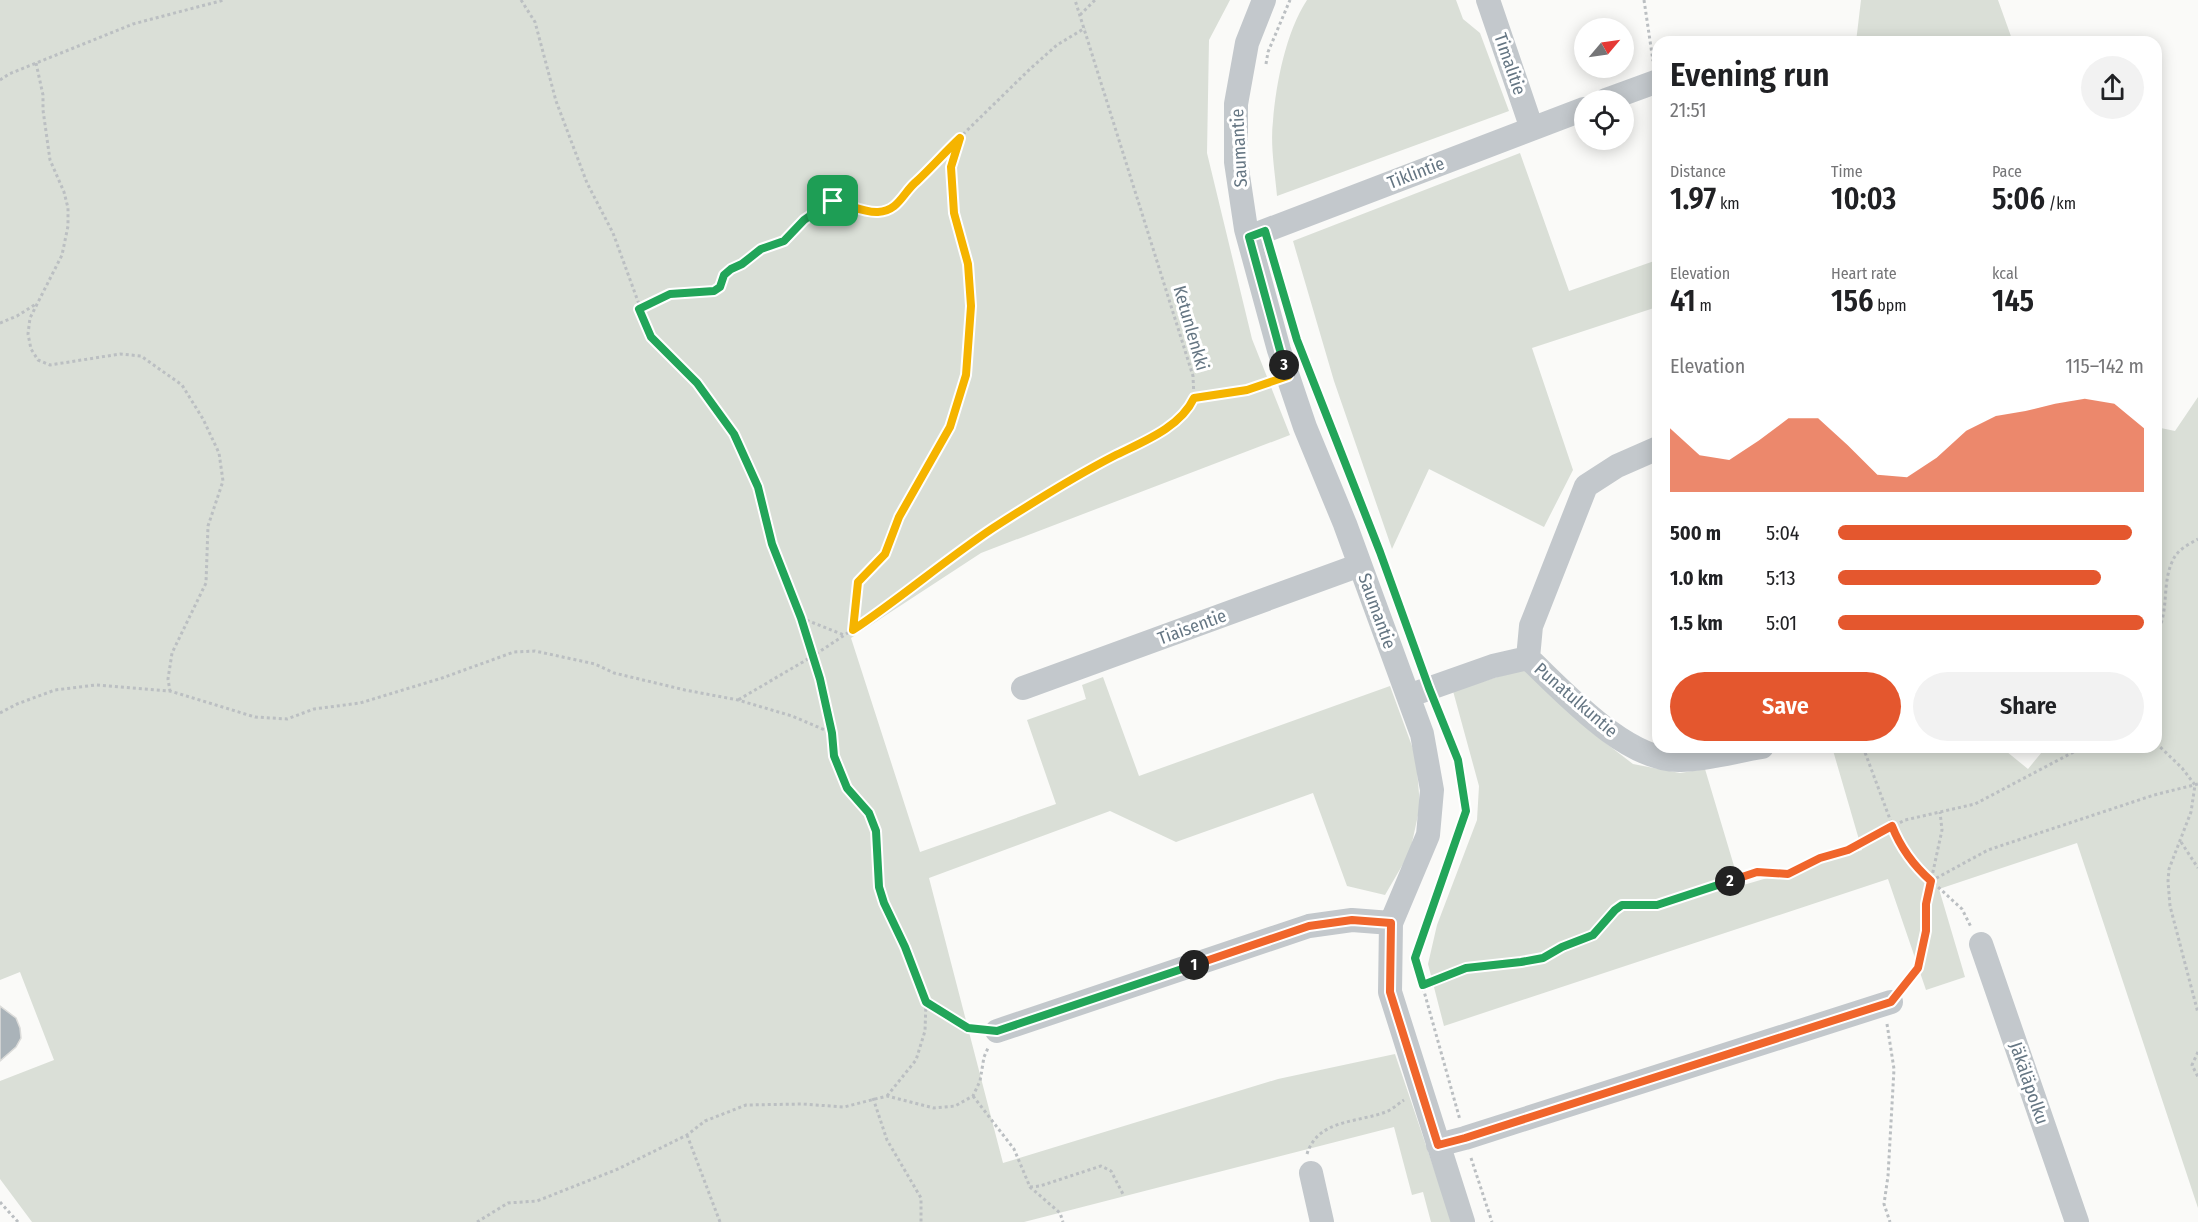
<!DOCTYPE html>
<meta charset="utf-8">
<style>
body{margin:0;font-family:"Fira Sans Condensed",sans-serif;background:#f2f2f2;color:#202124;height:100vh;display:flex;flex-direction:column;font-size:22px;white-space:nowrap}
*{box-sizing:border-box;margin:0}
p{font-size:20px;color:#757577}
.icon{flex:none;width:33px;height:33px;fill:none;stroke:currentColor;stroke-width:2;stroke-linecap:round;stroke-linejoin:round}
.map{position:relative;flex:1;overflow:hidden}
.panel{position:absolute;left:1652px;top:36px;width:510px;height:717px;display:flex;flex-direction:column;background:#fff;border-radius:18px;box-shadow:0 3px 15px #0003}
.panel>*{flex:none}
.needle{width:39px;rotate:61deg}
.controls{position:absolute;left:1574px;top:18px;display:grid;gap:12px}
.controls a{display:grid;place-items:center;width:60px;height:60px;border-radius:50%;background:#fff;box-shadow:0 3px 15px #0003;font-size:30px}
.pin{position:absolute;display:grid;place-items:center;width:51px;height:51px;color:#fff;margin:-26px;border-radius:12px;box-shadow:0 3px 9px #0006}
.km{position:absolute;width:30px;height:30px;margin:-15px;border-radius:50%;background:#222;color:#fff;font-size:16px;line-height:30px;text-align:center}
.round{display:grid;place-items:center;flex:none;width:63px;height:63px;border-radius:32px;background:#f2f2f2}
.summary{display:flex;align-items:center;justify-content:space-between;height:102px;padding:0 18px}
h1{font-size:33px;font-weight:600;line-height:45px}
.stats{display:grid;grid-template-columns:repeat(3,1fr);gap:9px;height:102px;padding:6px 18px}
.stats div{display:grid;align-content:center}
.stats b{font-size:30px;font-weight:600}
.stats small{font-size:16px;font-weight:400}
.stats p{font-size:16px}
.chart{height:168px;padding:12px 18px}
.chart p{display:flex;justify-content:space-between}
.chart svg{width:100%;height:108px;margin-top:6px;fill:#e4572e;opacity:.7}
.cta{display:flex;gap:12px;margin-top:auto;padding:12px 18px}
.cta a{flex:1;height:69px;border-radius:36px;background:#e4572e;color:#fff;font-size:24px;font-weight:600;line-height:69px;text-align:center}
.cta a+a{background:#f2f2f2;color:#202124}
ul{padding:0 18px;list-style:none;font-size:20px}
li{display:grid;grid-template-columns:96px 72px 1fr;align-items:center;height:45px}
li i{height:15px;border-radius:8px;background:#e4572e}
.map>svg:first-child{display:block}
.green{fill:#dadfd7}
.building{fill:#aab3b9;stroke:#dcdcda;stroke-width:1.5}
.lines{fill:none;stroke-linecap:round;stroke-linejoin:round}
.path{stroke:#bbbfc2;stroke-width:3;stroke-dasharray:3 3;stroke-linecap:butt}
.minor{stroke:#c3c8cc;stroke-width:24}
.split-1-casing{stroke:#fff;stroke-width:12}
.split-2-casing{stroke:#fff;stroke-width:12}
.split-3-casing{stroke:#fff;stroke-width:12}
.split-4-casing{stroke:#fff;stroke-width:12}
.split-1{stroke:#22a559;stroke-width:8}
.split-2{stroke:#f0652b;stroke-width:8}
.split-3{stroke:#22a559;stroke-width:8}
.split-4{stroke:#f5b400;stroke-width:8}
.labels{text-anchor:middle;stroke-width:6;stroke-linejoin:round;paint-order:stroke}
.street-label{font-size:18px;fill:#657683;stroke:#fff}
</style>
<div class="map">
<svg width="2198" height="1222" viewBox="0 0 2198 1222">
<rect width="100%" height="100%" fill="#fafaf8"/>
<path class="green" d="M0 0H1230L1209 40 1207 153 1252 339 1290 435 981 553 851 638 920 852 1056 804 1027 720 1086 699 1082 685 1103 677 1139 776 1390 686 1416 757 1420 806 1410 852 1385 895 1347 886 1313 793 1176 842 1110 811 929 878 1003 1163 1278 1079 1395 1054 1452 1222H1431L1423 1192 1412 1195 1394 1127 1024 1222H32L0 1179V1081L54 1060 20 972 0 980Z
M1307 0H1456L1463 19 1480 33 1509 111 1277 196C1275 172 1270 145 1273 121 1276 83 1286 32 1307 0Z
M1861 0H1998L2013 42H1856Z
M1520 153 1569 291 1657 260V307L1532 348 1573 470 1544 527 1429 469 1392 549 1334 381 1293 241Z
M2198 397V1208L2077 843 1939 889 1965 977 1926 990 1888 879 1444 1026 1428 964 1437 925 1477 820 1479 786 1453 691 1526 668 1590 731 1633 764 1680 773 1705 769 1740 886 1862 850 1832 747H2001L2028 769 2046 747H2156V427L2175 431Z"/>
<path class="building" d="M0 1006 16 1018 20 1028 21 1038 16 1047 0 1061Z"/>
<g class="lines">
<path class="path" d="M521 0 535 22 556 101 587 183 613 233 651 337 697 383 734 434 758 487 772 544 813 656 738 700
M1644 0 1653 61
M1080 15 1095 0
M36 63 43 95V110L50 160 64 192 68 208V226L62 255 30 318 28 334 31 349 38 360 50 365 120 354 141 356 182 385 203 419 219 453 223 481 208 526 206 583 172 653 168 679 170 691
M1266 64 1268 52 1290 0
M0 80 9 74 133 24 224 0
M639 309 671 294 714 291 720 287 724 275 731 269 742 264 761 249 784 241 805 220 824 206 833 201 848 204 875 213 885 211 900 202 917 180 924 175 949 148 1031 68 1057 45 1085 28
M0 323 17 316 36 304
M1311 377 1380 552 1420 663
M1194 398 1247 390 1268 382
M801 618 844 635
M853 630 858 582 885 554 899 517 950 427 966 375 971 306 967 264 954 213 951 167 959 140
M2156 634C2170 612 2161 584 2173 560 2177 550 2189 544 2198 539
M1437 708 1457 760 1466 811 1415 959 1460 1120
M0 713 17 704 55 690 96 685 170 691 255 717 287 719 314 709 360 703 442 678 514 652 535 651 595 664 614 673 685 690 738 700 792 716 832 733
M2156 743 2182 768 2195 785 2191 812 2169 869 2168 881 2170 906 2198 1013
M1863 747 1900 846 1914 865 1962 909 1971 927
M2181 842 2198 868
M1931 881 1988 850 2154 795 2198 784
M1423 985 1466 968 1521 962 1543 958 1562 947 1593 935 1615 910 1622 905H1657L1757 872 1788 874 1820 858 1848 850 1905 820 1975 804 2083 747
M1903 986 1918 967 1923 947 1926 931V904L1942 830 1940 812
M1887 1024 1894 1069 1888 1176 1884 1204 1890 1222
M977 1029 968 1028 926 1002 905 947 884 903 879 887 876 831 869 813 847 787 834 756 832 733 813 656 888 606 992 529 1097 465 1160 433 1189 408 1194 398 1193 376 1075 0
M2198 1052 2192 1065 2198 1077
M887 1096 916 1060 925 1031 926 1002
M973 1096 1014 1149 1030 1187 1060 1213 1063 1222
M873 1098 887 1140 921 1198V1222
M687 1135 720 1222
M1307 1154C1318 1118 1360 1123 1388 1111 1394 1108 1399 1103 1404 1100
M1471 1158 1492 1222
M1030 1187 1040 1186 1101 1166 1111 1171 1124 1196
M0 1202 18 1222
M477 1222 508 1203 537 1201 618 1169 687 1135 705 1121 746 1105 802 1104 844 1107 887 1096 934 1108 955 1106 973 1096 980 1081 984 1057 988 1048"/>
<path class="minor" d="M1264 0 1247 43 1236 104V162L1246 229 1279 350 1305 427 1345 524 1422 734 1432 790 1428 835 1391 923 1390 992 1463 1222
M1488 0 1532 129
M1606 100 1658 81
M1249 237 1584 109
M1528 658C1565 693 1627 762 1681 760 1705 760 1737 751 1762 747
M1023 688 1360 565
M1408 696 1493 666 1528 658 1531 626 1586 486 1617 466 1658 448
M1981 944 2077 1222
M997 1031 1309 926 1352 920 1391 923
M1438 1145 1465 1138 1891 1002
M1311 1173 1322 1222"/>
</g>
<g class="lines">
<defs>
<path id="split-1" d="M833 201 824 206 804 220 784 241 761 249 742 264 731 269 724 275 720 287 714 291 670 294 639 309 651 337 697 383 734 434 758 487 772 544 801 618 820 679 832 733 834 756 847 788 869 813 876 831 879 887 884 903 905 947 926 1002 968 1028 997 1031 1194 965"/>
<path id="split-2" d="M1194 965 1309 926 1352 920 1391 923 1390 992 1438 1145 1465 1138 1891 1002 1918 968 1926 931V904L1931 881C1913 865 1901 849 1892 826L1848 850 1820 858 1788 874 1757 872 1730 881"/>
<path id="split-3" d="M1284 365 1249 237 1265 231 1297 340 1380 552 1429 688 1458 760 1466 811 1415 958 1423 985 1466 968 1521 962 1543 958 1562 947 1593 935 1615 910 1622 905H1657L1730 881"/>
<path id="split-4" d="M833 201C848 204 864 213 878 212 899 211 903 192 917 181 932 167 945 152 960 138L951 167 954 213 968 264 971 306 966 375 950 427 899 517 885 554 858 582 853 630C901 598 945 560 993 528 1032 503 1073 477 1114 456 1142 442 1180 428 1194 398L1247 390 1288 376 1284 365"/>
</defs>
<use href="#split-1" class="split-1-casing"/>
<use href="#split-2" class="split-2-casing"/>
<use href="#split-3" class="split-3-casing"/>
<use href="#split-4" class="split-4-casing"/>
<use href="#split-1" class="split-1"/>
<use href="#split-2" class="split-2"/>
<use href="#split-3" class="split-3"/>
<use href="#split-4" class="split-4"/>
</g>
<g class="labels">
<g class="street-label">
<text transform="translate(1510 64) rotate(71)" y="6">Timalitie</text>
<text transform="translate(1239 148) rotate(-93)" y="6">Saumantie</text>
<text transform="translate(1416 173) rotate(-21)" y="6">Tiklintie</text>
<text transform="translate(1191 328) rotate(74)" y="6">Ketunlenkki</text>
<text transform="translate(1377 611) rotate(70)" y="6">Saumantie</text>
<text transform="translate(1192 627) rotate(-20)" y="6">Tiaisentie</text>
<text transform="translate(1576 700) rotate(41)" y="6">Punatulkuntie</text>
<text transform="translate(2029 1083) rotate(71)" y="6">Jäkäläpolku</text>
</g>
</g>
</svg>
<div class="controls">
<a><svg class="needle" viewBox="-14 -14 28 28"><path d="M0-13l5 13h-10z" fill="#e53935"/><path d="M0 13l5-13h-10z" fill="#757577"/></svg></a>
<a><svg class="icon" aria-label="locate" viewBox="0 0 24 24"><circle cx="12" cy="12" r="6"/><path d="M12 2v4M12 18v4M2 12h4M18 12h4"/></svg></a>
</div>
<div class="pin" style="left:833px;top:201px;background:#1e9e55"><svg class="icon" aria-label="arrive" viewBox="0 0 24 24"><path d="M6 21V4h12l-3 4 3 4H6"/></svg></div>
<b class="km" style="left:1194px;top:965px">1</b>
<b class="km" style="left:1730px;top:881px">2</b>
<b class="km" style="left:1284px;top:365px">3</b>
<section class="panel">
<div class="summary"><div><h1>Evening run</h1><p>21:51</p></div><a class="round"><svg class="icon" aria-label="share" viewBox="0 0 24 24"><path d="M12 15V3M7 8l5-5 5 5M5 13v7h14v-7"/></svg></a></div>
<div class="stats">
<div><p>Distance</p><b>1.97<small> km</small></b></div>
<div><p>Time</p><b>10:03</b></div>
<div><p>Pace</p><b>5:06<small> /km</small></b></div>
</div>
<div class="stats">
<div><p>Elevation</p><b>41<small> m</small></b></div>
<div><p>Heart rate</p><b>156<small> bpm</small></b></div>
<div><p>kcal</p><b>145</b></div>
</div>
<div class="chart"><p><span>Elevation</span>115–142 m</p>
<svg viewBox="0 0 160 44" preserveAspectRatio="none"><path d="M0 44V18L10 29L20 31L30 23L40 14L50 14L60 25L70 37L80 38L90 30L100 19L110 13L120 11L130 8L140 6L150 8L160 18V44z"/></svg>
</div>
<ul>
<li><b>500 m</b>5:04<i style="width:96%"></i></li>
<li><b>1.0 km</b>5:13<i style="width:86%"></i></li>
<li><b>1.5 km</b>5:01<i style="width:100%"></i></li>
</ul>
<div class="cta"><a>Save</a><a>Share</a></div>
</section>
</div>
